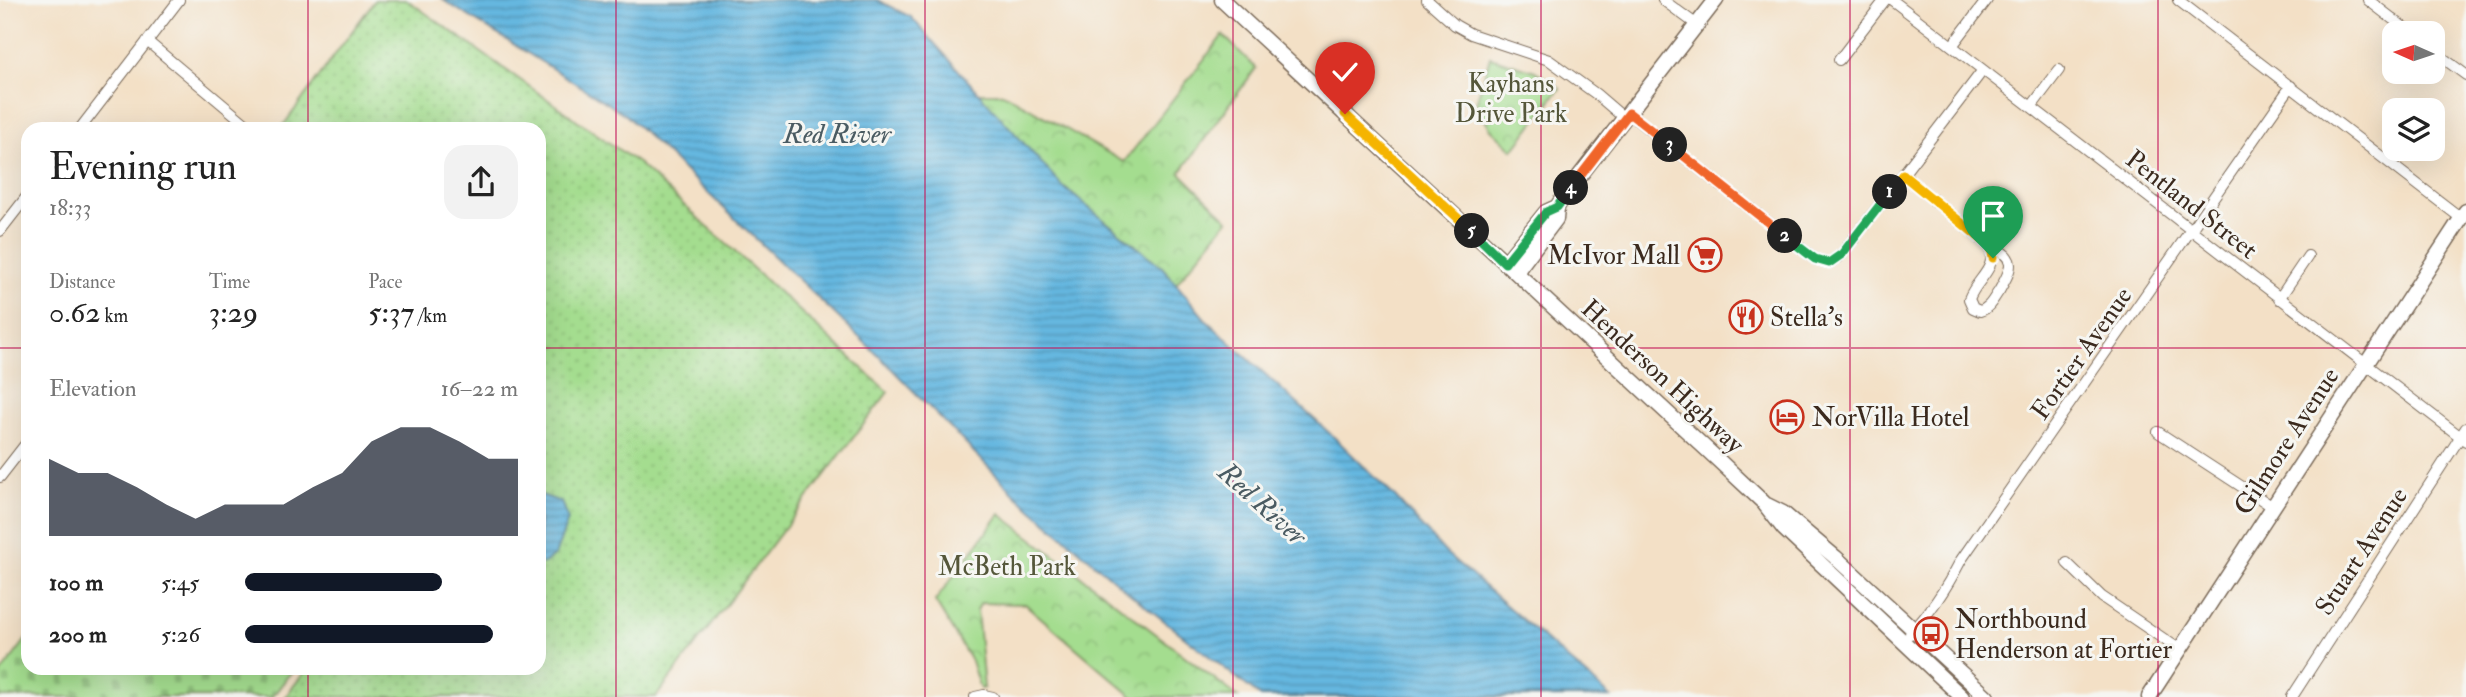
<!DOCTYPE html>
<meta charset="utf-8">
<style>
body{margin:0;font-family:"IM FELL Double Pica",serif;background:#f2f2f2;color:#222;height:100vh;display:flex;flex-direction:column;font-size:26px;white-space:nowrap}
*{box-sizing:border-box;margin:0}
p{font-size:23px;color:#767676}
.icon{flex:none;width:38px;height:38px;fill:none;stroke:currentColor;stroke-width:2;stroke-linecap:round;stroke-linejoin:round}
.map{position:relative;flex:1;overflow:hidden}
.side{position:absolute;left:21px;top:122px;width:525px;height:553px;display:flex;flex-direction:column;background:#fff;border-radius:21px;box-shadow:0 7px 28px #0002}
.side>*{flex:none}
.needle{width:46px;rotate:273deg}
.buttons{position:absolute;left:2382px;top:21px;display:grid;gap:14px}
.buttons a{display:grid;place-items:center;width:63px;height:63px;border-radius:14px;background:#fff;box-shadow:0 7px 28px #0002;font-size:35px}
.pin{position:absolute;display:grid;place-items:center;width:60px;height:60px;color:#fff;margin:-72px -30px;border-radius:50% 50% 50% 0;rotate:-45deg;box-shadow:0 0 7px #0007}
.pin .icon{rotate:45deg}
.km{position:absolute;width:35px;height:35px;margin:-18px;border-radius:50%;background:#222;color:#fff;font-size:19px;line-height:35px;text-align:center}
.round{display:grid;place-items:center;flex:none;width:74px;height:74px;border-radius:21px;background:#f2f2f2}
.overview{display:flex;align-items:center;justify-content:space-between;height:119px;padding:0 28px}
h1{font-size:38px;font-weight:600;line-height:52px}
.stats{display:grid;grid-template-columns:repeat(3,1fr);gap:10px;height:119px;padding:7px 28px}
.stats div{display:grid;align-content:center}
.stats b{font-size:30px;font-weight:600}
.stats small{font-size:19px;font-weight:400}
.stats p{font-size:19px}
.chart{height:196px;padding:14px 28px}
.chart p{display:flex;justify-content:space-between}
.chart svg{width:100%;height:126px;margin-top:7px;fill:#111827;opacity:.7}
ul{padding:0 28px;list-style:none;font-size:23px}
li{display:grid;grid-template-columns:112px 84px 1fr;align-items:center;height:52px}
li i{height:18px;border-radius:9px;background:#111827}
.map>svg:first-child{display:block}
.grass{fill:url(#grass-dots);stroke:#708456;stroke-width:2}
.cemetery{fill:url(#cemetery-stones);stroke:#708456;stroke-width:2}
.park{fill:url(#park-crowns);stroke:#708456;stroke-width:2}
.water{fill:url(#water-rules);stroke:#50707f;stroke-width:2}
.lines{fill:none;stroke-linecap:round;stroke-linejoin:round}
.street-casing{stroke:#7b6a59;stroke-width:12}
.secondary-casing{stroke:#7b6a59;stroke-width:17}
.street{stroke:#fff;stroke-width:10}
.secondary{stroke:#fff;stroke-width:14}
.split-1-casing{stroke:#fff;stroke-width:14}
.split-2-casing{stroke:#fff;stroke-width:14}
.split-3-casing{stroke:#fff;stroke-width:14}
.split-4-casing{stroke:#fff;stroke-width:14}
.split-5-casing{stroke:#fff;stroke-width:14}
.split-6-casing{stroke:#fff;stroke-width:14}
.split-1{stroke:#f5b400;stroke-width:9}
.split-2{stroke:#22a559;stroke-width:9}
.split-3{stroke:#f0652b;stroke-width:9}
.split-4{stroke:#f0652b;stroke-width:9}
.split-5{stroke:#22a559;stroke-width:9}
.split-6{stroke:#f5b400;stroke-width:9}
.grid{fill:none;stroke:#c2185b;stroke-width:2;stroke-opacity:0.55}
.labels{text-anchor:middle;stroke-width:6;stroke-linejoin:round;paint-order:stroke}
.park-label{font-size:26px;fill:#55573a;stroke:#f6f6f2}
.street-label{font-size:26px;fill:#3b2a1e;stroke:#f6f6f2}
.poi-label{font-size:26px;fill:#3b2a1e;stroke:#f6f6f2;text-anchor:start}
.water-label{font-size:28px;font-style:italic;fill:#4a5b62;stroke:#f6f6f2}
</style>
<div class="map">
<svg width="2466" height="697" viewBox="0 0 2466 697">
<defs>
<pattern id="grass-dots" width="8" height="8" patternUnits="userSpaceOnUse" patternTransform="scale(1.75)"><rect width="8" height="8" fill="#a4dd8f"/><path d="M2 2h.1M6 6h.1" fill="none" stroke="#8ebe7b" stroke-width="1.8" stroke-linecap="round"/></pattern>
<pattern id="cemetery-stones" width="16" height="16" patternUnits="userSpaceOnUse" patternTransform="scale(1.75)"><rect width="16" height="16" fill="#a4dd8f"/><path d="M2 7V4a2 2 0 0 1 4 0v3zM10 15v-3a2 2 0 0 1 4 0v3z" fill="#8ebe7b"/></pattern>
<pattern id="park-crowns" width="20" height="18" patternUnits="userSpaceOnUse" patternTransform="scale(1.75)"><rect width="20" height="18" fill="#a4dd8f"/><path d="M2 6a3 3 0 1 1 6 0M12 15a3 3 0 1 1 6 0" fill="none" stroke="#8ebe7b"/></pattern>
<pattern id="water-rules" width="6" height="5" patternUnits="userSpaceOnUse" patternTransform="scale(1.75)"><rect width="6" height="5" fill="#65b7e0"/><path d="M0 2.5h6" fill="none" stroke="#5495b5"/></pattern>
</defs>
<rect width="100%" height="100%" fill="#f6f6f2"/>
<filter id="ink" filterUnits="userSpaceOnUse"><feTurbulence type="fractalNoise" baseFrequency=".0143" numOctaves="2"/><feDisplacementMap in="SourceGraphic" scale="14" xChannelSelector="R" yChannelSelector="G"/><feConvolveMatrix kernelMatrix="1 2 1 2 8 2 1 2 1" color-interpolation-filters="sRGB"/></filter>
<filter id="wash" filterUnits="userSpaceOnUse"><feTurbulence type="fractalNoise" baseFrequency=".00686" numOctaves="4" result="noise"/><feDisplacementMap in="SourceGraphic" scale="28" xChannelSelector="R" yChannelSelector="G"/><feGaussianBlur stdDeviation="1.57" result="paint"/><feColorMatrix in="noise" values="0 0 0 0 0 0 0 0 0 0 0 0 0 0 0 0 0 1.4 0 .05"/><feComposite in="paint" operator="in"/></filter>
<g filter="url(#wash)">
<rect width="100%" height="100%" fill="#f3e0c6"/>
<path class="grass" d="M375 0H407L639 164 888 392 656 697H285L307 669 539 668V130H280Z"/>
<path class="cemetery" d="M28 637V668L294 669 272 697H0V674Z"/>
<path class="park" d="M1223 35 1256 68 1180 173 1228 220 1176 284 1162 267 1062 186 978 93H1003L1124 162Z
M1490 57 1535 71 1560 88 1513 150 1490 128 1476 103Z
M1000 514 1238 697H1133L1025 604 981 603 977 610 984 688 980 689 971 661 935 601Z"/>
<path class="water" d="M443 0H877L911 17 1062 186 1162 267 1207 321 1337 440 1394 496 1445 552 1611 697H1261L1129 593 1022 501 881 358 626 115Z
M539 494 561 502 568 520 555 555 543 564 539 563Z"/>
</g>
<g filter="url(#ink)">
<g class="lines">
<defs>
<path id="street" d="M1427 0 1455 25 1471 34 1549 60 1596 94 1624 118
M1663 0 1697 25
M1892 0 2466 441
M2178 0 2461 218
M2368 0 2411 33
M147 41 253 130
M1952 46 1987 0
M2432 50 2466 75
M1839 60 1885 0
M2031 107 2059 70
M1628 113 1815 259 1829 263 1842 254 1983 70
M79 130 179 0
M1903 175 1991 247C2019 257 2011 270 1999 291 1993 299 1990 308 1980 311L1973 308 1969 299C1977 278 1996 271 1991 247
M0 231 28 195
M2279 299 2308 256
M2158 432 2273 507
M0 477 28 441
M2067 563 2102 597 2180 650
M1910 634C1930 613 1947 587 1961 560L2291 86
M975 697 984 695 993 697
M2292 697 2466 428"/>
<path id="secondary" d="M1222 0 1715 457 1763 502 1784 529 1962 697
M1505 263 1546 212 1557 207
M1516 272 1556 219 1557 207 1564 196 1716 0
M1767 505 1783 513 1835 557 1987 697
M2149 697 2466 211"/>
</defs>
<use href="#street" class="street-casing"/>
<use href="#secondary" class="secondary-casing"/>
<use href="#street" class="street"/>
<use href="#secondary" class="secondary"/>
</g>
</g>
<g class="lines" filter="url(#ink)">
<defs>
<path id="split-1" d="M1890 192 1903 175 1991 247 1993 258"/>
<path id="split-2" d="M1785 236 1815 259 1829 263 1842 254 1890 192"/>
<path id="split-3" d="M1670 145 1785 236"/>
<path id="split-4" d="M1571 188 1629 113 1670 145"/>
<path id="split-5" d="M1472 231 1505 263 1546 212 1557 207 1571 188"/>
<path id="split-6" d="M1345 114 1472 231"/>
</defs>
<use href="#split-1" class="split-1-casing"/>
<use href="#split-2" class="split-2-casing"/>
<use href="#split-3" class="split-3-casing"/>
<use href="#split-4" class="split-4-casing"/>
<use href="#split-5" class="split-5-casing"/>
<use href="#split-6" class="split-6-casing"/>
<use href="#split-1" class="split-1"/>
<use href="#split-2" class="split-2"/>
<use href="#split-3" class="split-3"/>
<use href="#split-4" class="split-4"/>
<use href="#split-5" class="split-5"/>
<use href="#split-6" class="split-6"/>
</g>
<path class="grid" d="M308 0V130M616 0V697M925 0V697M1233 0V697M1541 0V697M1850 0V697M2158 0V697M0 348H28M539 348H2466M308 668V697"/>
<defs>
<symbol id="supermarket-ring" viewBox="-11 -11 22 22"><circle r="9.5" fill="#f6f6f2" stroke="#c8321e" stroke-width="1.5"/><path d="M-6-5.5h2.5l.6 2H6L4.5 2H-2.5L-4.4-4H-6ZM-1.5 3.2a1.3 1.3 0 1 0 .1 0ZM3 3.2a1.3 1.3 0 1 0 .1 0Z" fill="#c8321e"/></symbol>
<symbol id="restaurant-ring" viewBox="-11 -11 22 22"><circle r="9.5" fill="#f6f6f2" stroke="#c8321e" stroke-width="1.5"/><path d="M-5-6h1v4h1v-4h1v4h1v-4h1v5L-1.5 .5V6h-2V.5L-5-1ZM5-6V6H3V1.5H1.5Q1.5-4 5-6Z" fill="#c8321e"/></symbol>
<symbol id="hotel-ring" viewBox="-11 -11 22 22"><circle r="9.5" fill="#f6f6f2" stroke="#c8321e" stroke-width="1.5"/><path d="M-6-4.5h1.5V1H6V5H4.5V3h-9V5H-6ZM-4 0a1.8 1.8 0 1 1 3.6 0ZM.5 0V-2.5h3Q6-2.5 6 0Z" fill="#c8321e"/></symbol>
<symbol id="bus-ring" viewBox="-11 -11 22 22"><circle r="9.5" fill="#f6f6f2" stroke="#c8321e" stroke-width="1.5"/><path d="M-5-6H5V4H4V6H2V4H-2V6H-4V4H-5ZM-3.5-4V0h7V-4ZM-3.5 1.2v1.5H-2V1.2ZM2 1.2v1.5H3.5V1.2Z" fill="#c8321e"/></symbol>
</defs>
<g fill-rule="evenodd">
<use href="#supermarket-ring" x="1686" y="236" width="38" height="38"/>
<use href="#restaurant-ring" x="1727" y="298" width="38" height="38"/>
<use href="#hotel-ring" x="1768" y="398" width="38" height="38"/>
<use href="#bus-ring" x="1912" y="615" width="38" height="38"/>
</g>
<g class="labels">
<g class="park-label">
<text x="1511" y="92">Kayhans<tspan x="1511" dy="30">Drive Park</tspan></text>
<text x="1007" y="575">McBeth Park</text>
</g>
<g class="street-label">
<text transform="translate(2192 204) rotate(38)" y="9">Pentland Street</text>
<text transform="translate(2081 353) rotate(-55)" y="9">Fortier Avenue</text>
<text transform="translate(1663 376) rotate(43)" y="9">Henderson Highway</text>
<text transform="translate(2286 441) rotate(-57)" y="9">Gilmore Avenue</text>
<text transform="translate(2361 551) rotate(-57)" y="9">Stuart Avenue</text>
</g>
<g class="poi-label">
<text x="1680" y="264" text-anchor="end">McIvor Mall</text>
<text x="1770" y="326">Stella's</text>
<text x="1812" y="426">NorVilla Hotel</text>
<text x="1955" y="628">Northbound<tspan x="1955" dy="30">Henderson at Fortier</tspan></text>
</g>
<g class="water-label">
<text x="837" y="143">Red River</text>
<text transform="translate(1263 503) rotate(42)" y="10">Red River</text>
</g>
</g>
</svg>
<div class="buttons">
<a><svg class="needle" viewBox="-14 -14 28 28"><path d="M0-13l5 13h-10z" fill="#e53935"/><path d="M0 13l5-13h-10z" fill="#767676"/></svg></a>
<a><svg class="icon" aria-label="layers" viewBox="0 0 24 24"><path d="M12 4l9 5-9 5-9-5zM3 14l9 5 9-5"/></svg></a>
</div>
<div class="pin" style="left:1993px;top:258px;background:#1e9e55"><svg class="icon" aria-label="arrive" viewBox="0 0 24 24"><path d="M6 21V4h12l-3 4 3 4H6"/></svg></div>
<div class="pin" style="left:1345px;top:114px;background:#d93025"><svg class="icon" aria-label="check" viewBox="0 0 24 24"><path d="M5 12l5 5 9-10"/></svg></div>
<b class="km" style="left:1890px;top:192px">1</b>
<b class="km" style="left:1785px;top:236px">2</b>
<b class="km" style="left:1670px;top:145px">3</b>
<b class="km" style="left:1571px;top:188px">4</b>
<b class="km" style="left:1472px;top:231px">5</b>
<section class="side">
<div class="overview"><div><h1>Evening run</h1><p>18:33</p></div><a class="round"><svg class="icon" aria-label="share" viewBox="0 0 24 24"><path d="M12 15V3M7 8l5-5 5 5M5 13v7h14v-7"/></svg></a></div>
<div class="stats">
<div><p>Distance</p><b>0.62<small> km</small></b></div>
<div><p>Time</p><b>3:29</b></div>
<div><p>Pace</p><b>5:37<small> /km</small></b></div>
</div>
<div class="chart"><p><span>Elevation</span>16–22 m</p>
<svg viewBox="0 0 160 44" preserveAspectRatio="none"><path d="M0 44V17L10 22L20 22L30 27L40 33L50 38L60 33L70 33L80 33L90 27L100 22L110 11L120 6L130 6L140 11L150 17L160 17V44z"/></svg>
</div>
<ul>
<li><b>100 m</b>5:45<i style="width:72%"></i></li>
<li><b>200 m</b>5:26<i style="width:91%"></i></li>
</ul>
</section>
</div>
